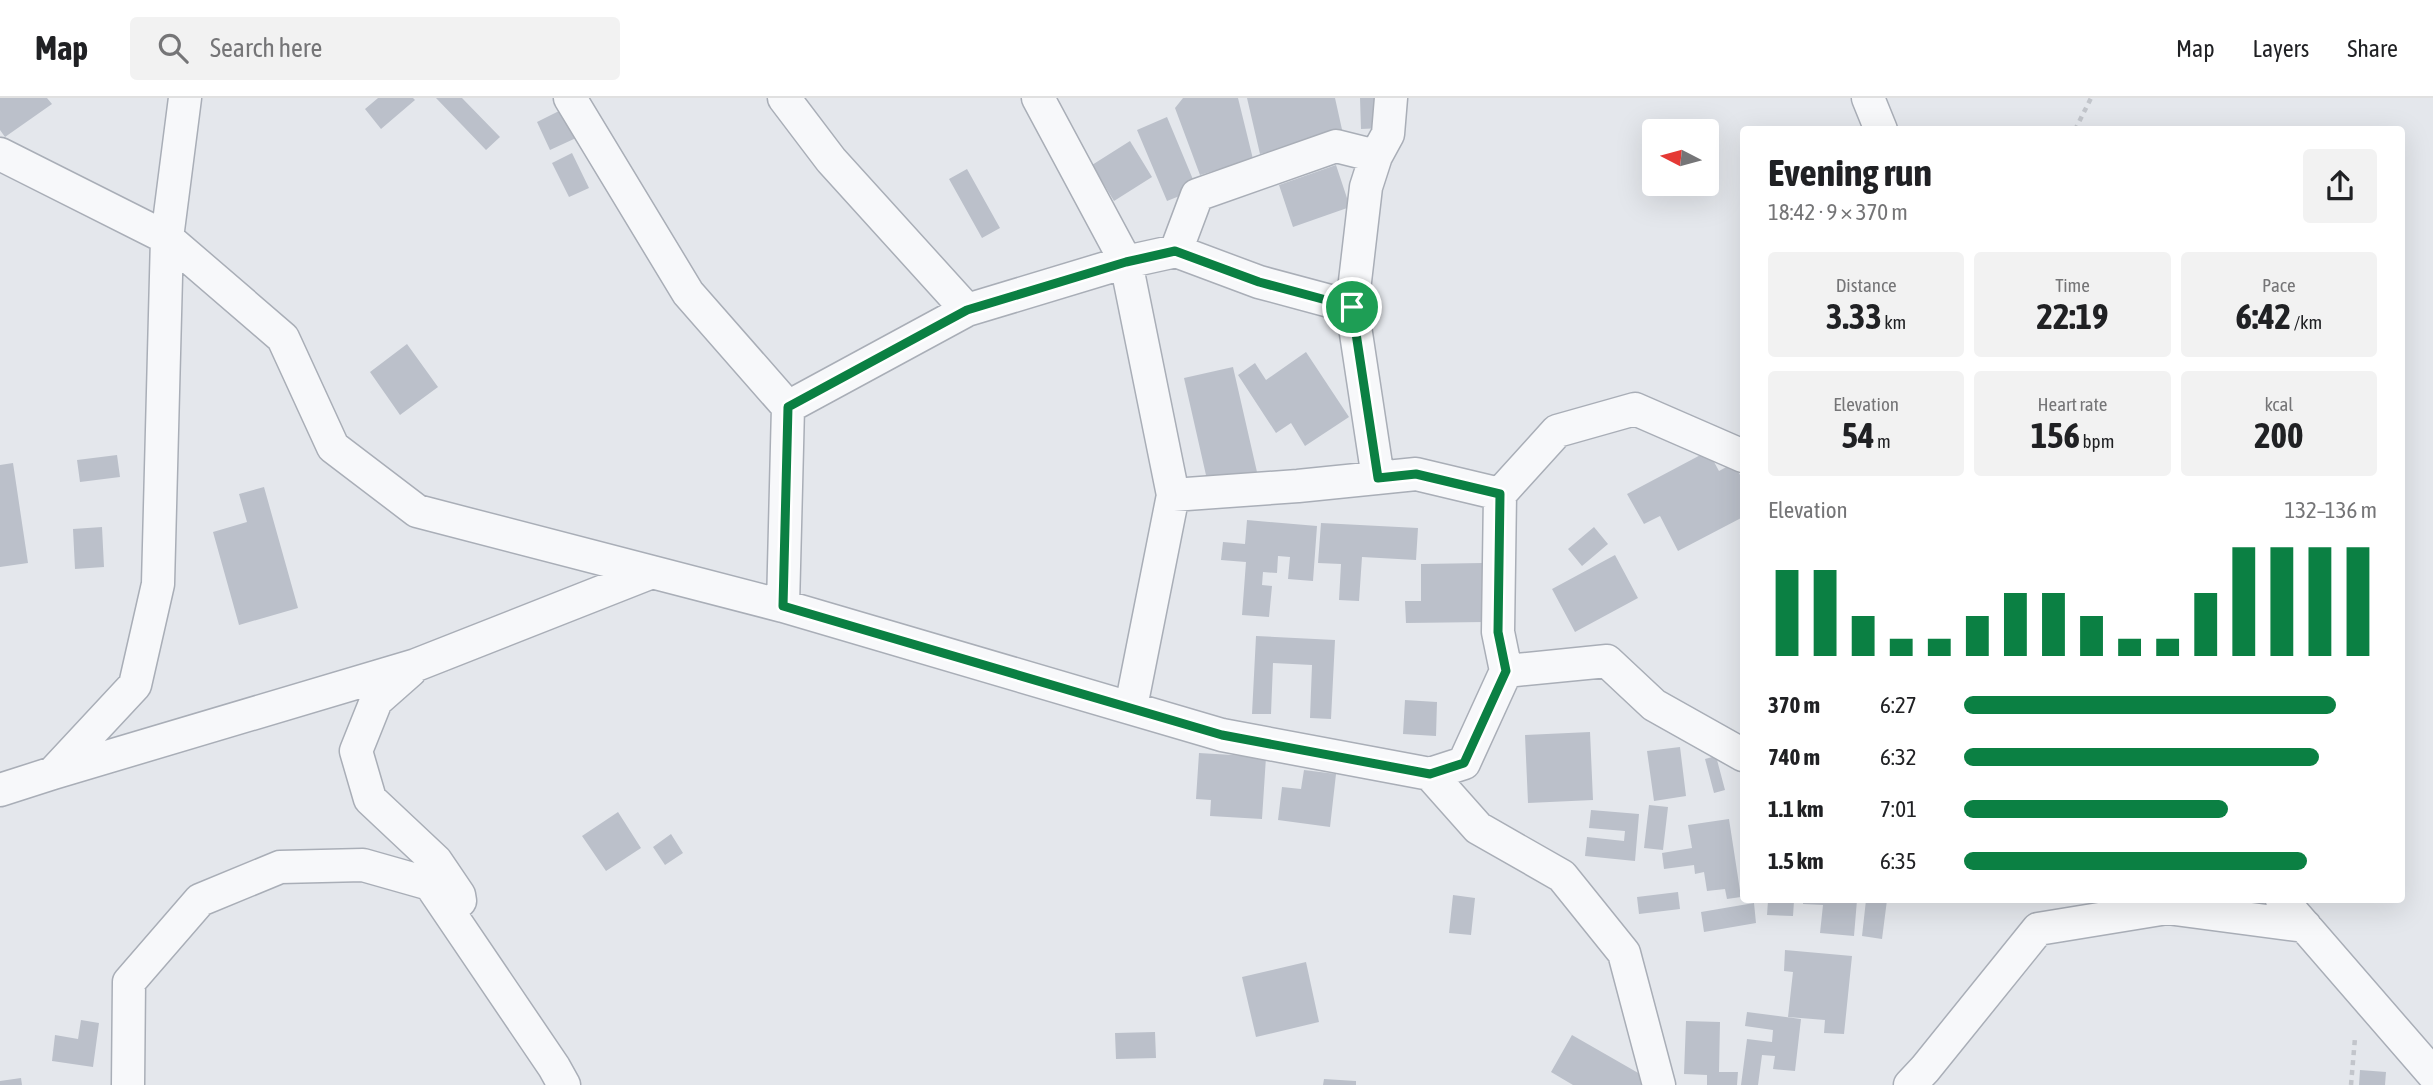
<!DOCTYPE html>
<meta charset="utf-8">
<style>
body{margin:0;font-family:"Asap Condensed",sans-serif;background:#f2f2f2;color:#202124;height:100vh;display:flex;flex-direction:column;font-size:26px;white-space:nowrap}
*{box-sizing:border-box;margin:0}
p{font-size:23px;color:#757577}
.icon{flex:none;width:38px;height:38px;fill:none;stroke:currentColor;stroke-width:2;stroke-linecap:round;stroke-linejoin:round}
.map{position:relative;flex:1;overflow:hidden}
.details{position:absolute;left:1740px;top:28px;width:665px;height:777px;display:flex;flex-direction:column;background:#fff;border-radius:7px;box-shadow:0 7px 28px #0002}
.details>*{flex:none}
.needle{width:46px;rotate:276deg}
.buttons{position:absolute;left:1642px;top:21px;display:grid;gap:14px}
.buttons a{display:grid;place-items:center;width:77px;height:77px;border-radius:7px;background:#fff;box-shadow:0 7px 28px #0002;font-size:35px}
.pin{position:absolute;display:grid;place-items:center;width:60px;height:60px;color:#fff;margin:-30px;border:4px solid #fff;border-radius:50%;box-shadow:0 2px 7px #0007}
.round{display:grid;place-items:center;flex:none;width:74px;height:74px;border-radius:7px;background:#f2f2f2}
.overview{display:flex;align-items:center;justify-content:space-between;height:119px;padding:0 28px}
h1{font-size:38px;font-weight:700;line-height:52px}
.metrics{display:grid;grid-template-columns:repeat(3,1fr);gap:10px;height:119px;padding:7px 28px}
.metrics div{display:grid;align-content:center;border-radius:7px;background:#f2f2f2;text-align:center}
.metrics b{font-size:35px;font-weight:700}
.metrics small{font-size:19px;font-weight:400}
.metrics p{font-size:19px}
.chart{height:196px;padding:14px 28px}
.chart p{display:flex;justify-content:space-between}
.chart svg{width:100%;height:126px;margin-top:7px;stroke:#0b8043;stroke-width:6}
ul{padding:0 28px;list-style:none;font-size:23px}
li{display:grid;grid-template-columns:112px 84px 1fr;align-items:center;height:52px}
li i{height:18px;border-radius:9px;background:#0b8043}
header{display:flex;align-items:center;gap:42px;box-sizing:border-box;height:98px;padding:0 35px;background:#fff;border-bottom:2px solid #e0e0e0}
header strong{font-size:33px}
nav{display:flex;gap:38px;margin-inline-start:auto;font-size:24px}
.search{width:490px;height:63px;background:#f2f2f2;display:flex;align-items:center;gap:18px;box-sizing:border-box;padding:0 24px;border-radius:7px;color:#757577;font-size:26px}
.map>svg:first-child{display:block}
.building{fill:#bbc0ca}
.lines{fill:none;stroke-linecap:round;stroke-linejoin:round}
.minor-casing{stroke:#a9aeb7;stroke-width:35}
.path{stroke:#c2c5cb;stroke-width:4.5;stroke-dasharray:5 5;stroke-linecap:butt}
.minor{stroke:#f7f8fa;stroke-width:32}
.route-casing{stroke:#fff;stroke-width:14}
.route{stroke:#0b8043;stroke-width:9}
</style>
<header>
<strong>Map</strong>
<div class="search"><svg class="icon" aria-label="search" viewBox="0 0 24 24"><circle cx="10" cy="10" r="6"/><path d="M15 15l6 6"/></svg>Search here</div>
<nav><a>Map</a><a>Layers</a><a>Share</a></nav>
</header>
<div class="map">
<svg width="2433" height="987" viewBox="0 0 2433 987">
<rect width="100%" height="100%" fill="#e4e7ec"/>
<path class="building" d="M0 0H47L52 6 5 39 0 32Z
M378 0H413L415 2 381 31 365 11Z
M436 0H462L500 39 486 52Z
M1183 0H1238L1253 61 1200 77 1175 10Z
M1247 0H1335L1343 36 1260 56Z
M1360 0H1382L1383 30 1361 31Z
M563 11 576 40 550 52 537 24Z
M1167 19 1197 91 1167 103 1137 32Z
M1130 43 1152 79 1114 103 1092 67Z
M572 55 589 90 569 99 552 65Z
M1336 67 1350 109 1293 129 1279 87Z
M967 71 1000 130 982 140 949 81Z
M407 246 438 289 400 317 370 274Z
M1306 254 1349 319 1305 348 1291 325 1276 335 1238 277 1255 265 1266 282Z
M1233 269 1257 374 1208 386 1184 280Z
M1708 353 1719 373 1734 365 1743 383V419L1678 453 1660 418 1644 426 1627 396Z
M117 357 120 379 80 384 77 362Z
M13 365 28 465 0 469V367Z
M264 389 298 510 239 527 213 434 247 424 239 396Z
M1247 422 1317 428 1313 483 1288 481 1290 459 1278 458 1277 475 1263 474 1262 487 1272 488 1269 519 1242 517 1246 464 1221 462 1223 444 1245 446Z
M1321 425 1418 430 1416 462 1362 459 1359 503 1339 502 1341 466 1318 465Z
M102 429 104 469 75 471 73 431Z
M1594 429 1608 446 1582 468 1568 451Z
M1615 457 1638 500 1575 534 1552 491Z
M1483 465 1485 524 1406 525 1405 503H1421V466Z
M1256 538 1335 542 1331 621 1310 620 1312 567 1273 565 1271 616H1252Z
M1405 602 1437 604 1436 638 1403 636Z
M1590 634 1593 702 1528 705 1525 637Z
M1680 649 1686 698 1654 703 1647 653Z
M1199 655 1266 659 1262 721 1210 718 1211 702 1196 701Z
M1716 658 1725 692 1714 695 1705 661Z
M1304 672 1336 676 1330 729 1278 722 1282 689 1301 691Z
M1649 707 1668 709 1663 752 1644 750Z
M1591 712 1639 716 1635 763 1585 758 1587 739 1624 743 1625 733 1589 730Z
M618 714 641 750 606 773 582 738Z
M1729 721 1741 799 1727 801 1725 791 1707 793 1704 774 1695 776 1694 767 1664 771 1662 755 1692 750 1688 727Z
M671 736 683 755 665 767 653 749Z
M1678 794 1680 811 1639 816 1637 799Z
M1453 797 1475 800 1471 837 1449 835Z
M1803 802H1857L1854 838 1820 835 1823 807 1803 806Z
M1866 802H1887L1882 841 1862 838Z
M1768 803H1794L1793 818 1767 817Z
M1754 805 1756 825 1704 834 1701 814Z
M1785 852 1852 858 1844 936 1824 935 1825 922 1788 919 1793 874 1784 873Z
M1306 864 1319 924 1256 939 1242 879Z
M1747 914 1801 921 1795 973 1773 971 1775 958 1762 957 1758 987H1741L1747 941 1772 944 1773 932 1745 928Z
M81 922 99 925 93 969 52 963 55 937 78 941Z
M1686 923 1720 924 1719 974H1738L1737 987H1707V977L1684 976Z
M1155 934 1156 960 1116 961 1115 935Z
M1572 937 1647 980 1642 987H1573L1551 974Z
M2360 972 2386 974 2385 987H2359Z
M21 980 22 987H0V983Z
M1324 981 1356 983V987H1323Z"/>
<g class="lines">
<defs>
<path id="minor" d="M570 0 688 195 788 309
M784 0 831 62 967 212
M1038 0 1126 164 1173 397 1131 609
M1868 0 1881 32
M0 56 167 140 283 240 333 349 417 413 652 474
M1176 153 1197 97 1336 48 1376 58
M1378 380 1352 209 1366 89 1376 58 1388 36 1391 0
M1173 397 1298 388 1416 376 1500 396
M783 508 788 309 967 212 1126 164 1176 153 1259 184 1352 209
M410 573 376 603 356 653 370 701 436 763 459 797 460 803
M1506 573 1607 563 1654 607 1743 657
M54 674 135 587 158 486 167 140 185 0
M1430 676 1478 730 1562 778 1624 855 1659 987
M0 692 53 675 416 567 652 474 783 508 1222 637 1430 676 1464 665 1506 573 1498 534 1500 396 1557 333 1635 311 1743 358
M2282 802 2433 976
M128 987 129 884 200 802 280 769 363 767 430 786 554 969 564 987
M1910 987 1925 971 2038 831 2167 810 2305 828"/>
</defs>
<use href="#minor" class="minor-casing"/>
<path class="path" d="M2075 32 2091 0
M2351 987 2355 940"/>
<use href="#minor" class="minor"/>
</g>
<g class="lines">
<defs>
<path id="route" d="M1175 153 1259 184 1352 209 1378 380 1416 376 1500 396 1498 534 1506 573 1464 665 1430 676 1222 637 783 508 788 309 967 212 1126 164Z"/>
</defs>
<use href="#route" class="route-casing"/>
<use href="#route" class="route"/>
</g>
</svg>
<div class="buttons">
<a><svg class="needle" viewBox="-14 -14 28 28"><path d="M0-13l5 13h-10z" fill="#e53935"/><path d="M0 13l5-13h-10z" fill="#757577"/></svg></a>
</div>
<div class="pin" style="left:1352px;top:209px;background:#1e9e55"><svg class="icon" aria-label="arrive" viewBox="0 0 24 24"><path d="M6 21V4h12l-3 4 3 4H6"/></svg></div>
<section class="details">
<div class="overview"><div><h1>Evening run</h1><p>18:42 · 9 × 370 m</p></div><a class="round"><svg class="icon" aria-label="share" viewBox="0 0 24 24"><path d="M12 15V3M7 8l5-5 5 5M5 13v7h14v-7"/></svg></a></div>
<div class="metrics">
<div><p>Distance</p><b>3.33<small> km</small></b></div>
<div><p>Time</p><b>22:19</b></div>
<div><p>Pace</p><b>6:42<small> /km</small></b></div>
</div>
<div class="metrics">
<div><p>Elevation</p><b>54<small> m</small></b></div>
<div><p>Heart rate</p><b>156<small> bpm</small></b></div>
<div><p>kcal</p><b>200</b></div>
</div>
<div class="chart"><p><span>Elevation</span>132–136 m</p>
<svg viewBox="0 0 160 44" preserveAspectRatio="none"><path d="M5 44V14M15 44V14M25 44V30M35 44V38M45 44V38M55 44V30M65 44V22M75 44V22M85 44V30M95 44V38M105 44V38M115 44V22M125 44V6M135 44V6M145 44V6M155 44V6"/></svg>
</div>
<ul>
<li><b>370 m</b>6:27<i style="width:90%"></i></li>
<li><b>740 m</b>6:32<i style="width:86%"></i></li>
<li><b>1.1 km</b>7:01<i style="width:64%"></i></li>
<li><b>1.5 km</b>6:35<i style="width:83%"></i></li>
</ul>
</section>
</div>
